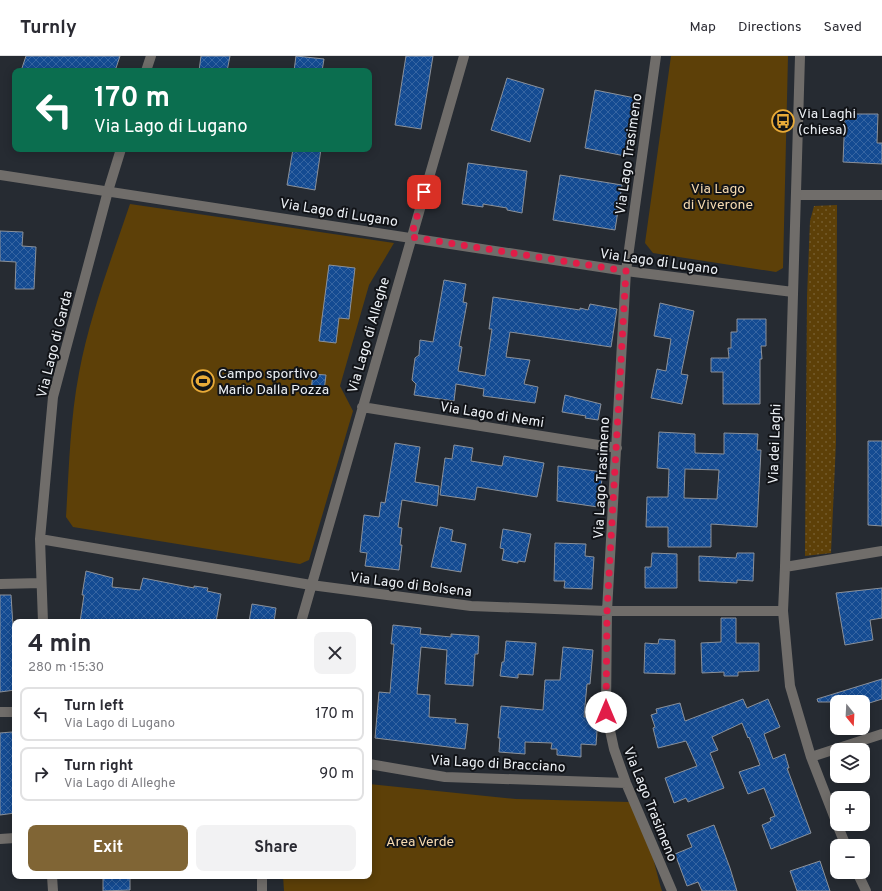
<!DOCTYPE html>
<meta charset="utf-8">
<style>
body{margin:0;font-family:Overpass,sans-serif;background:#f2f2f3;color:#2b2b33;height:100vh;display:flex;flex-direction:column;font-size:15px;white-space:nowrap}
*{box-sizing:border-box;margin:0}
p{font-size:13px;color:#7c7c81}
.icon{flex:none;width:22px;height:22px;fill:none;stroke:currentColor;stroke-width:2;stroke-linecap:round;stroke-linejoin:round}
.map{position:relative;flex:1;overflow:hidden}
.sheet{position:absolute;left:12px;top:563px;width:360px;height:260px;display:flex;flex-direction:column;background:#fff;border-radius:8px;box-shadow:0 2px 10px #0003}
.sheet>*{flex:none}
.top-card{position:absolute;left:12px;top:12px;width:360px;height:84px;border-radius:8px;box-shadow:0 2px 10px #0003;background:#0b6e4f;color:#fff;overflow:hidden}
.needle{width:26px;rotate:162deg}
.buttons{position:absolute;left:830px;top:639px;display:grid;gap:8px}
.buttons a{display:grid;place-items:center;width:40px;height:40px;border-radius:8px;background:#fff;box-shadow:0 2px 10px #0003;font-size:20px}
.pin{position:absolute;display:grid;place-items:center;width:34px;height:34px;color:#fff;margin:-17px;border-radius:8px;box-shadow:0 2px 6px #0006}
.me{position:absolute;width:44px;margin:-22px;rotate:0deg;stroke-linejoin:round;filter:drop-shadow(0 0 3px #0008)}
.turn{display:flex;align-items:center;gap:14px;height:84px;padding:0 16px;font-size:18px}
.turn .icon{width:52px;height:52px;stroke-width:2.5}
.turn b{display:block;font-size:28px;line-height:34px}
.round{display:grid;place-items:center;flex:none;width:42px;height:42px;border-radius:8px;background:#f2f2f3}
.headline{display:flex;align-items:center;justify-content:space-between;height:68px;padding:0 16px}
h1{font-size:24px;font-weight:700;line-height:30px}
.primary-button{display:flex;gap:8px;margin-top:auto;padding:8px 16px}
.primary-button a{flex:1;height:46px;border-radius:8px;background:#806535;color:#fff;font-size:16px;font-weight:700;line-height:46px;text-align:center}
.primary-button a+a{background:#f2f2f3;color:#2b2b33}
ul{padding:0;list-style:none}
li{display:flex;align-items:center;gap:12px;height:54px;margin:0 8px 6px;padding:0 8px;border:2px solid #e1e1e2;border-radius:8px}
li div{flex:1}
li b{display:block;font-size:15px}
li em{font-style:normal}
header{display:flex;align-items:center;gap:24px;box-sizing:border-box;height:56px;padding:0 20px;background:#fff;border-bottom:1px solid #e1e1e2}
header strong{font-size:19px}
nav{display:flex;gap:22px;margin-inline-start:auto;font-size:14px}
.map>svg:first-child{display:block}
.grass{fill:url(#grass-dots)}
.green{fill:#5d4008}
.building{fill:url(#building-cross-hatch);stroke:#8b919a;fill-rule:evenodd}
.lines{fill:none;stroke-linecap:round;stroke-linejoin:round}
.minor{stroke:#706d6a;stroke-width:10}
.tertiary{stroke:#706d6a;stroke-width:10}
.route{stroke:#e11d48;stroke-width:7;stroke-dasharray:0 12.6}
.labels{text-anchor:middle;stroke-width:4;stroke-linejoin:round;paint-order:stroke}
.poi-label{font-size:14px;fill:#ecf0f5;stroke:#111317;text-anchor:start}
.street-label{font-size:14px;fill:#ecf0f5;stroke:#111317}
.park-label{font-size:14px;fill:#f6dab0;stroke:#111317}
</style>
<header>
<strong>Turnly</strong>
<nav><a>Map</a><a>Directions</a><a>Saved</a></nav>
</header>
<div class="map">
<svg width="882" height="835" viewBox="0 0 882 835">
<defs>
<pattern id="grass-dots" width="8" height="8" patternUnits="userSpaceOnUse"><rect width="8" height="8" fill="#5d4008"/><path d="M2 2h.1M6 6h.1" fill="none" stroke="#745c2d" stroke-width="1.8" stroke-linecap="round"/></pattern>
<pattern id="building-cross-hatch" width="8" height="8" patternUnits="userSpaceOnUse"><rect width="8" height="8" fill="#144b92"/><path d="M0 0l8 8M0 8l8-8" fill="none" stroke="#3665a2"/></pattern>
</defs>
<rect width="100%" height="100%" fill="#262b32"/>
<path class="grass" d="M837 149 836 386 831 497 805 500 807 241 810 165 814 150Z"/>
<path class="green" d="M671 0H788L783 212 776 216 653 197 645 187Z
M130 148 394 187 369 229 340 330 353 355 309 504 300 508 73 471 66 461C69 413 70 364 79 317 90 259 111 204 130 148Z
M369 728 516 743 629 746C647 766 654 809 662 835H284L283 820H369Z"/>
<path class="building" d="M26 0H120L115 15H21Z
M201 0H230L227 15H199Z
M296 0 324 3 322 15H294Z
M406 0H433L421 73 395 69Z
M507 22 544 33 530 86 491 74Z
M595 34 635 42 625 100 585 92Z
M845 58H878L877 87H882V108L843 106Z
M293 93H321L315 134 287 129Z
M468 107 527 115 522 157 507 154V152L483 148V151L462 148Z
M560 119 622 129 615 174 553 164Z
M0 175 23 176 22 190 36 191 34 233H15L16 206 0 205Z
M329 209 355 212 349 263 339 262 336 287 319 285Z
M444 224 466 228 463 246 467 247 459 290 462 291 458 315 485 320 492 273H489L493 241 580 254V252L588 254 590 248 617 253 611 291 510 276 506 301 530 304 524 328 538 331 535 347 483 340 484 333 456 328 454 345 414 339 416 328 412 324 415 302 419 299 420 284 433 286Z
M660 247 694 255 681 318 688 319 682 348 651 342 657 313 666 315 671 283 654 280Z
M737 263H766V290H761L762 303H760V348H723V316H711V302H729L728 292H731V276H737Z
M313 318 326 319 324 335 311 334Z
M565 339 601 348 598 364 585 362 586 360 562 356Z
M659 376 695 378V397L724 398V377L758 378 757 394H761L757 471 711 468V491H668V471H646L647 441H668L669 413 657 412ZM685 413 719 414 717 443 684 442Z
M868 385H882V470L868 469Z
M395 387 420 391 415 426 439 430 437 450 402 444 398 471 402 472 400 489H402L399 514 365 510 367 497 360 496 364 459 379 461 381 446 385 447Z
M454 389 473 392 471 405 502 410 504 400 544 407 537 441 477 431 475 444 440 439 445 402 452 403Z
M558 410 603 416 598 451 557 445Z
M440 471 453 474 451 485 466 488 461 516 431 511Z
M503 473 531 478 525 506 518 505V507L502 504 504 493 500 492Z
M555 487 586 488 585 500 594 501 592 533 564 532 565 525H554Z
M652 497 677 498V532H645V511H651Z
M737 497H754L753 525 737 524V527L699 525V500L736 502Z
M86 515 113 522 112 531 140 534 143 522 194 532V530L208 532 207 535 221 538 216 566H80L84 539H82Z
M882 532V562L870 564 873 584 845 589 836 537Z
M0 539H11L15 602V634L0 636Z
M252 548 276 552 274 566H249Z
M721 562H736V587H759V615L738 616V620H724V616L702 617 701 587 721 586Z
M393 569 421 572 420 578 451 581V578L479 580 478 598H475L473 630 445 628 447 594 421 591 417 638 430 639 429 661 456 663 455 667 468 668 465 693 375 682 379 636 390 637 394 588H391Z
M659 583 675 584V618L644 617 645 587 658 588Z
M506 585 536 587 533 619 518 618V622L500 620 502 606H504Z
M563 591 593 594 590 628H587L584 661 598 662 596 689 581 688V701L557 699V693H551L552 687 525 686V698L499 696 500 682H498L501 650 543 654 545 624H560Z
M882 623V643L863 649V646H818L817 643Z
M743 643 747 652 768 643 780 671 764 678 773 703 785 698 789 712H787L811 777 771 793 762 769 771 765 770 762 775 760 764 732 748 738 739 716 760 709 749 681 748 682 742 667 712 681 718 694 710 697 724 732 688 746 686 742 674 747 665 722 697 710 686 685 658 692 653 672 655 671 651 659 657 657 656 653 680 647 685 665Z
M12 676 15 699V757L0 759V677Z
M714 769 730 812 737 835H702L698 826 687 830 675 798 692 791 687 779Z
M820 805 830 835H797L790 815Z
M103 820H130V834L103 835Z"/>
<g class="lines">
<path class="minor" d="M656 0 626 215 607 555 606 656 614 693 626 727 672 835
M146 15 151 0
M796 139H882
M362 351 617 392
M40 483 311 529 471 550 607 555H783
M0 528 41 527
M43 566 40 483 53 341 108 135 121 93
M301 566 464 0
M0 656H15
M811 701 882 678
M369 708 445 721 626 727
M837 768 811 701 790 630 783 555 785 511 882 495
M837 768 846 790
M0 783 15 782
M857 816 866 835
M52 820 53 835
M262 835V820"/>
<path class="tertiary" d="M0 119 626 215 793 236
M785 511 800 0"/>
</g>
<g class="lines">
<path class="route" d="M424 136 411 181 626 215 607 555 606 656"/>
</g>
<defs>
<g id="bus-ring" transform="scale(1.15)"><circle r="9.5" fill="#111317" stroke="#e9ab38" stroke-width="1.5"/><path d="M-5-6H5V4H4V6H2V4H-2V6H-4V4H-5ZM-3.5-4V0h7V-4ZM-3.5 1.2v1.5H-2V1.2ZM2 1.2v1.5H3.5V1.2Z" fill="#e9ab38"/></g>
<g id="stadium-ring" transform="scale(1.15)"><circle r="9.5" fill="#111317" stroke="#e9ab38" stroke-width="1.5"/><path d="M0-5a6.5 5 0 1 0 0 10a6.5 5 0 1 0 0-10ZM-3.5-1.8h7v3.6h-7Z" fill="#e9ab38"/></g>
</defs>
<g fill-rule="evenodd">
<use href="#bus-ring" x="783" y="65"/>
<use href="#stadium-ring" x="203" y="325"/>
</g>
<g class="labels">
<g class="poi-label">
<text x="798" y="62">Via Laghi<tspan x="798" dy="16">(chiesa)</tspan></text>
<text x="218" y="322">Campo sportivo<tspan x="218" dy="16">Mario Dalla Pozza</tspan></text>
</g>
<g class="street-label">
<text transform="translate(628 98) rotate(-82)" y="5">Via Lago Trasimeno</text>
<text transform="translate(339 156) rotate(9)" y="5">Via Lago di Lugano</text>
<text transform="translate(659 205) rotate(8)" y="5">Via Lago di Lugano</text>
<text transform="translate(368 279) rotate(-74)" y="5">Via Lago di Alleghe</text>
<text transform="translate(54 288) rotate(-76)" y="5">Via Lago di Garda</text>
<text transform="translate(492 358) rotate(9)" y="5">Via Lago di Nemi</text>
<text transform="translate(774 388) rotate(-88)" y="5">Via dei Laghi</text>
<text transform="translate(601 422) rotate(-87)" y="5">Via Lago Trasimeno</text>
<text transform="translate(411 528) rotate(7)" y="5">Via Lago di Bolsena</text>
<text transform="translate(498 707) rotate(3)" y="5">Via Lago di Bracciano</text>
<text transform="translate(651 748) rotate(68)" y="5">Via Lago Trasimeno</text>
</g>
<g class="park-label">
<text x="718" y="137">Via Lago<tspan x="718" dy="16">di Viverone</tspan></text>
<text x="420" y="790">Area Verde</text>
</g>
</g>
</svg>
<div class="buttons">
<a><svg class="needle" viewBox="-14 -14 28 28"><path d="M0-13l5 13h-10z" fill="#e53935"/><path d="M0 13l5-13h-10z" fill="#7c7c81"/></svg></a>
<a><svg class="icon" aria-label="layers" viewBox="0 0 24 24"><path d="M12 4l9 5-9 5-9-5zM3 14l9 5 9-5"/></svg></a>
<a>+</a>
<a>−</a>
</div>
<div class="pin" style="left:424px;top:136px;background:#d93025"><svg class="icon" aria-label="arrive" viewBox="0 0 24 24"><path d="M6 21V4h12l-3 4 3 4H6"/></svg></div>
<svg class="me" style="left:606px;top:656px" viewBox="-20 -20 40 40"><circle r="19" fill="#fff"/><path d="M0-13L10 11 0 6-10 11z" fill="#e11d48"/></svg>
<div class="top-card">
<div class="turn"><svg class="icon" aria-label="left" viewBox="0 0 24 24"><path d="M17 20v-9H6M10 6l-5 5 5 5"/></svg><div><b>170 m</b>Via Lago di Lugano</div></div>
</div>
<section class="sheet">
<div class="headline"><div><h1>4 min</h1><p>280 m · 15:30</p></div><a class="round"><svg class="icon" aria-label="close" viewBox="0 0 24 24"><path d="M6 6l12 12M18 6L6 18"/></svg></a></div>
<ul>
<li><svg class="icon" aria-label="left" viewBox="0 0 24 24"><path d="M17 20v-9H6M10 6l-5 5 5 5"/></svg><div><b>Turn left</b><p>Via Lago di Lugano</p></div><em>170 m</em></li>
<li><svg class="icon" aria-label="right" viewBox="0 0 24 24"><path d="M7 20v-9h11M14 6l5 5-5 5"/></svg><div><b>Turn right</b><p>Via Lago di Alleghe</p></div><em>90 m</em></li>
</ul>
<div class="primary-button"><a>Exit</a><a>Share</a></div>
</section>
</div>
